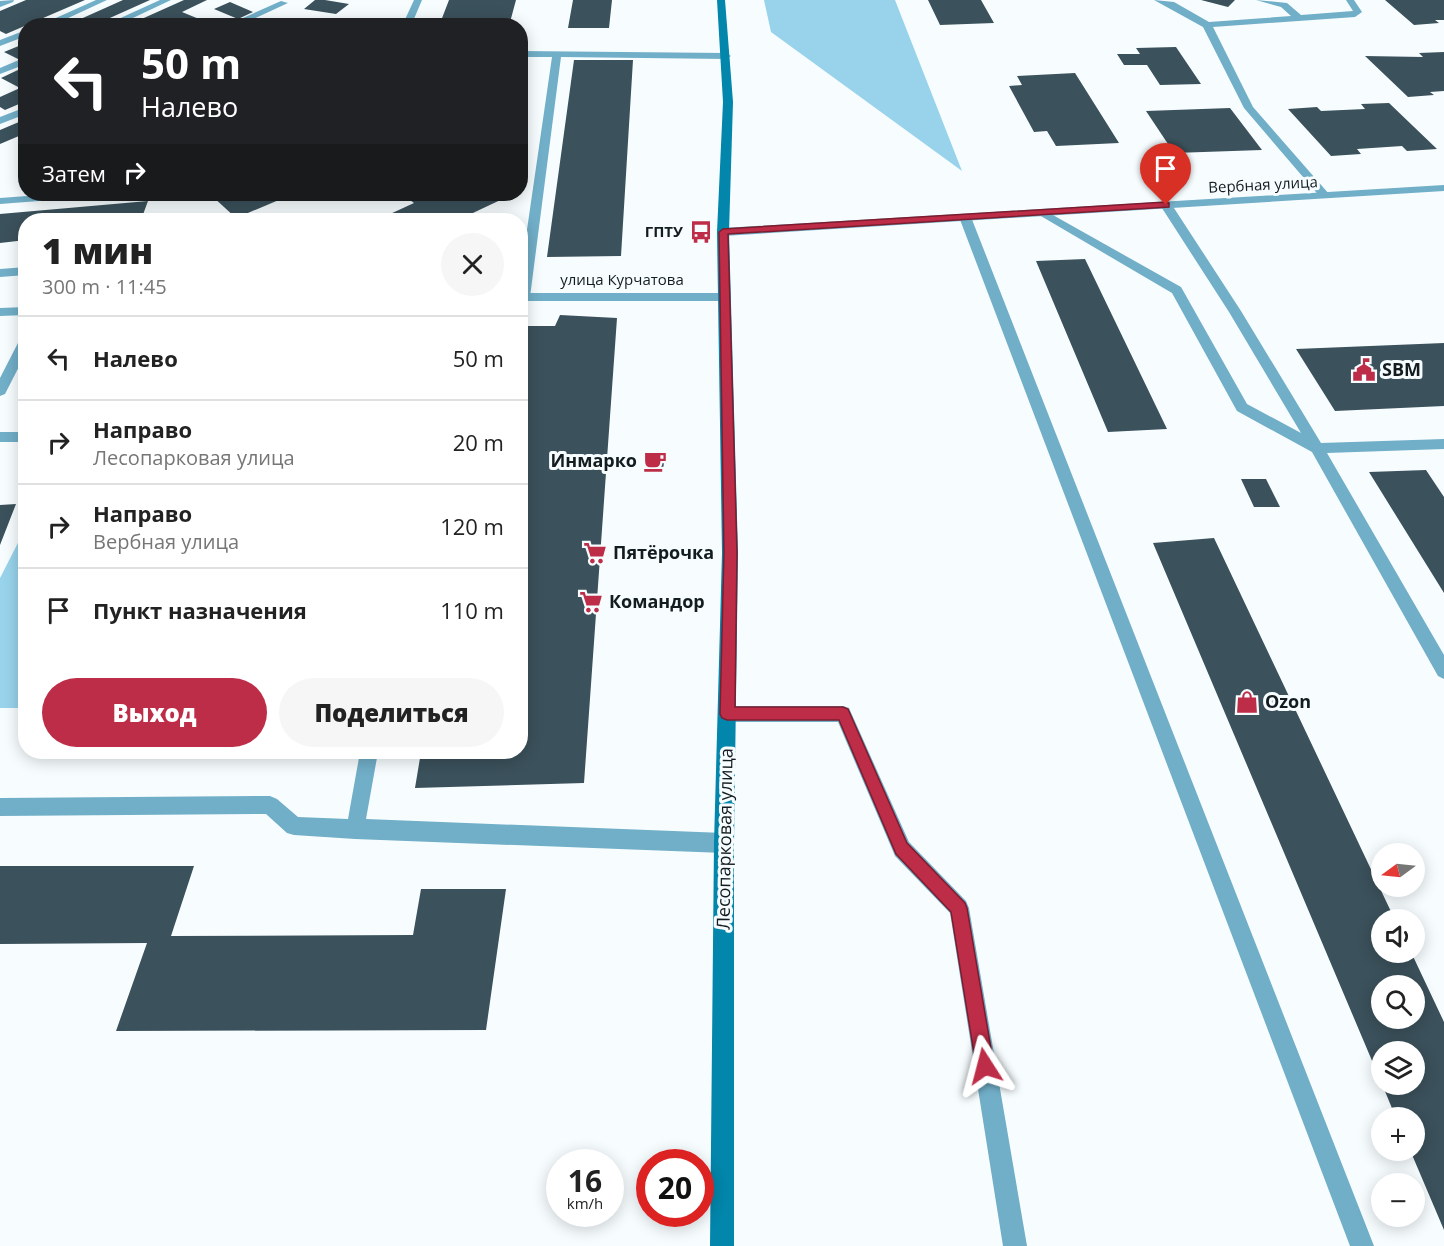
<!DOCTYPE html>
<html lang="ru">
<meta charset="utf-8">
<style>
body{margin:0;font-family:"Open Sans",sans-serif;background:#f6f6f6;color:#222;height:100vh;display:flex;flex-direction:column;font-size:22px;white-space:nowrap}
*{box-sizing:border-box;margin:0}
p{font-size:20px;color:#767676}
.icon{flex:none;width:33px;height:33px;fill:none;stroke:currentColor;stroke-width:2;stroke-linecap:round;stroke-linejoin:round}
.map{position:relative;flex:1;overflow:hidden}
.details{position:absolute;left:18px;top:213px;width:510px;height:546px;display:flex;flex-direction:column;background:#fff;border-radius:24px;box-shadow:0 3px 15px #0003}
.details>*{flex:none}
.banner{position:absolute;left:18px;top:18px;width:510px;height:183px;border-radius:24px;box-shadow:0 3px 15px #0003;background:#202124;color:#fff;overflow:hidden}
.needle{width:39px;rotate:255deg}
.tools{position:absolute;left:1371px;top:843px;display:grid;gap:12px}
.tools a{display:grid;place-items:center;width:54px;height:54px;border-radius:50%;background:#fff;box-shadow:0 3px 15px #0003;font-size:30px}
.speed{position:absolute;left:546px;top:1149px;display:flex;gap:12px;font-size:30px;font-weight:700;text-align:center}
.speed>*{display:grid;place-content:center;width:78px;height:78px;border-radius:50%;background:#fff;box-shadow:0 3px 15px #0003;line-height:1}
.speed small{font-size:15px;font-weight:400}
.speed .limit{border:9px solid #d22;background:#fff;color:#111}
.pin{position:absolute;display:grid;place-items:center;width:51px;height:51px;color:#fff;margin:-62px -26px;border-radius:50% 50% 50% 0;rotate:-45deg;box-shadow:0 0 6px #0007}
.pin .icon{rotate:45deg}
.me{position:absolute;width:66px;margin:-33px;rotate:351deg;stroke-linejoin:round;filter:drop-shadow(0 0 4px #0008)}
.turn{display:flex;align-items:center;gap:21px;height:126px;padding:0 24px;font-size:27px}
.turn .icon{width:78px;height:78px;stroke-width:2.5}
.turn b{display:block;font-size:42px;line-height:51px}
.then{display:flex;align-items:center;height:57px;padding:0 24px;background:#0003;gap:12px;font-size:22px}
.round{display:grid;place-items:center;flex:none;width:63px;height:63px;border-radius:32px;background:#f6f6f6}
.head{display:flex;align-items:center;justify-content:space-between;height:102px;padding:0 24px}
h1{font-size:36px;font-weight:800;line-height:45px}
.primary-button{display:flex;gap:12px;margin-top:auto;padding:12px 24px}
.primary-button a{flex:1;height:69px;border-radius:36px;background:#be2d48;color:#fff;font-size:24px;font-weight:800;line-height:69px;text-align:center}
.primary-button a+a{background:#f6f6f6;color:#222}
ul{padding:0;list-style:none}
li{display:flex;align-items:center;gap:18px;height:84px;padding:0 24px;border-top:2px solid #e0e0e0}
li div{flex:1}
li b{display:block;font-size:22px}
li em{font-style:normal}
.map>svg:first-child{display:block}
.green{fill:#98d3eb}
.building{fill:#3b515b;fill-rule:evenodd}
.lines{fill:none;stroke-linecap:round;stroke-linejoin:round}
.service{fill:#71aec7;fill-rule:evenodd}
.minor{fill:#71aec7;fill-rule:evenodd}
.secondary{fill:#0286ab;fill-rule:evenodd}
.route{fill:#be2d48;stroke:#7c1d2f;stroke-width:1.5}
.labels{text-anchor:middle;stroke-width:6;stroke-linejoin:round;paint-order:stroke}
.far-street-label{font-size:15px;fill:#131c20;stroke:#f7fdff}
.far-poi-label{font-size:15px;font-weight:bold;fill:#131c20;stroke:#f7fdff;text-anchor:end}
.poi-label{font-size:18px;font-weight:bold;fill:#131c20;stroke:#f7fdff;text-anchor:start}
.street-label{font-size:18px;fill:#131c20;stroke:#f7fdff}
</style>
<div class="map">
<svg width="1444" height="1246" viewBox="0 0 1444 1246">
<rect width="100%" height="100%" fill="#f7fdff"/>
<path class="green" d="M764 0H895L962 171 771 32Z
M25 529V708H0V578Z"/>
<path class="building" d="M26 0H85L6 34 0 31V11Z
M123 0H150L92 26H65Z
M184 0H207L182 12 216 26H126Z
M315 0H325L349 4 336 14 304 9Z
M449 0H516L509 26H439Z
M573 0H612L609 28H568Z
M928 0H981L994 23 940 25Z
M1201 0H1235L1228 7Z
M1385 0H1444V20H1435L1439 23 1414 25Z
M230 2 253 12 238 19 214 9Z
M264 18 281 26H247Z
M26 43V55L18 59 4 52Z
M1176 47 1201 84 1160 85 1147 65H1124L1117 54H1140L1136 48Z
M1444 52V91L1430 92 1434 95 1408 97 1365 56 1423 57 1419 53Z
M574 60H633L621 256 547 257Z
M20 69 26 70V101L5 110 0 107V97L20 88 1 78Z
M1075 73 1119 143 1056 146 1047 131 1034 132 1009 86 1022 85 1017 76Z
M1389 103 1437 149 1407 151 1402 146 1357 149 1361 154 1331 156 1288 109 1317 107 1321 111 1365 109 1361 104Z
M1230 108 1262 150 1174 153 1146 111Z
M26 119V133L0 144V130Z
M218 194H293L236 218 212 196Z
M402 194H513L458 220H377L414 203Z
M148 201 141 220H26V240L0 243V214Z
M1085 259 1167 429 1108 432 1036 261Z
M560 315 617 318 584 783 415 788 421 752H520V326H555Z
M1444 343V406L1335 411 1296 349Z
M647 451H665L663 472 645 471Z
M1426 470 1444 497V593L1369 472Z
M1241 479H1266L1280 507H1254Z
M16 504 0 545V505Z
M1214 538 1395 920H1382V952H1411L1444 1022V1230L1410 1150H1414V1118H1396L1382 1084H1414V1052H1382L1381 1082 1153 543ZM1382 986H1414V1018H1382Z
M0 866H194L171 936 413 935 421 889H506L486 1030 116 1031 147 943 0 944Z"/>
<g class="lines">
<path class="service" d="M14 0 13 2 0 7V1Z
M96 0H107L51 26H38Z
M160 0H171L116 26H103Z
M414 0H422L411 26H402Z
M1154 0 1174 2 1209 22 1291 16 1281 7 1256 0 1287 3 1301 15 1353 11 1346 0H1354L1362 12 1355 17 1213 27 1253 107 1329 194V198H1321L1244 108 1203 27Z
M281 1 288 3 238 26H225Z
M26 30V36L0 46V40Z
M520 51 726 53 731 56 726 59 561 57 530 297 524 301 520 300V278L552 57H520Z
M26 57V64L0 74V68Z
M26 107V114L0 124V117Z
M54 194H97L91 197 0 204V198Z
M1166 202 1172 205 1241 311 1321 443 1444 439V449L1327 453 1444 655V679L1438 676 1312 452 1237 411 1172 293 1034 212 1040 209 1044 210 1181 287 1247 404 1301 433 1229 312 1160 205Z
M965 214 971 217 1374 1246H1350L959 217Z
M26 267V275L0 277V269Z
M26 335V353L5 394 0 396V378L20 339Z
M0 432H26V442H0Z
M727 706H843L849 708 909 842 966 901 969 908 1027 1246H1003L950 913 895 856 838 722H727L721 720 718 714 721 708Z
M360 752H378L366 819 724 833 731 836 734 843 731 850 724 853 355 839 294 835 287 833 266 814 0 816V798L270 796 277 799 298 817 348 819Z"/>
<path class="minor" d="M1444 185V191L723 236 717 232 723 228Z
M520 293H724L730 297 724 301H520Z
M26 307V315L0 316V308Z"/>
<path class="secondary" d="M717 0H725L733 102 729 232 738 553 734 843V1246H710L714 843 722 553 717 232 723 102Z"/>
</g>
<path class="route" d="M1166 202 1169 203V207L728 234 737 553 735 707H843L848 709 907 843 965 903 967 908 994 1066 991 1072 985 1075 979 1072 976 1066 951 912 896 854 839 720H727L722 718 720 714 724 553 719 232 723 229Z"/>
<defs>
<g id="bus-bare" transform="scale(1.8)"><path d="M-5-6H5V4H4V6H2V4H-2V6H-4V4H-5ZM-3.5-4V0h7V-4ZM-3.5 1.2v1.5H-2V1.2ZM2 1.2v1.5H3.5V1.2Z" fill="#be2d48" stroke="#f7fdff" stroke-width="2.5" paint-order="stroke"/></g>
<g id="civic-bare" transform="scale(1.8)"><path d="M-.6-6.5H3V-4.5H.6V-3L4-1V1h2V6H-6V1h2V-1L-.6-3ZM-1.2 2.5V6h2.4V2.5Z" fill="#be2d48" stroke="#f7fdff" stroke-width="2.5" paint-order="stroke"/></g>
<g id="cafe-bare" transform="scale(1.8)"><path d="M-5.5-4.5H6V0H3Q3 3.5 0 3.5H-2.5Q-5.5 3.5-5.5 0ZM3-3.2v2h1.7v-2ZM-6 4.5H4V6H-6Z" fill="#be2d48" stroke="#f7fdff" stroke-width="2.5" paint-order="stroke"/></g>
<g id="supermarket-bare" transform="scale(1.8)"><path d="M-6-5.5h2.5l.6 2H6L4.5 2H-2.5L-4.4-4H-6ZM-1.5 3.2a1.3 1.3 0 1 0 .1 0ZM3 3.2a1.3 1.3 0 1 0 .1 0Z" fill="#be2d48" stroke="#f7fdff" stroke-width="2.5" paint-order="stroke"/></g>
<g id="shop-bare" transform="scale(1.8)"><path d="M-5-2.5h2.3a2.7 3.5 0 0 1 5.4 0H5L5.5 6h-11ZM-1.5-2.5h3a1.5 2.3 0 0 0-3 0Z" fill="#be2d48" stroke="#f7fdff" stroke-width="2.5" paint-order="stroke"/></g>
</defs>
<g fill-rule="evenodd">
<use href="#bus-bare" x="701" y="232"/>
<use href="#civic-bare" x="1364" y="370"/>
<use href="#cafe-bare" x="655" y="461"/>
<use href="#supermarket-bare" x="595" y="553"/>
<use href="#supermarket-bare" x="591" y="602"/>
<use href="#shop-bare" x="1247" y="702"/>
</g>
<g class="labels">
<g class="far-street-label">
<text transform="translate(1263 185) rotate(-3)" y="5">Вербная улица</text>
<text x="622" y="285">улица Курчатова</text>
</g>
<g class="far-poi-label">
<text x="683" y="237">ГПТУ</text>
</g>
<g class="poi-label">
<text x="1382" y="376">SBM</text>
<text x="637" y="467" text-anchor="end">Инмарко</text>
<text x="613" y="559">Пятёрочка</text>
<text x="609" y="608">Командор</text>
<text x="1265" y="708">Ozon</text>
</g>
<g class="street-label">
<text transform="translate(725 839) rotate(-89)" y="6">Лесопарковая улица</text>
</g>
</g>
</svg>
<div class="tools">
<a><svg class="needle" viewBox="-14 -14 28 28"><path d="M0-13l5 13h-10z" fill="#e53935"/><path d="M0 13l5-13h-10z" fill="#767676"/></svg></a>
<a><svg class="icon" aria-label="sound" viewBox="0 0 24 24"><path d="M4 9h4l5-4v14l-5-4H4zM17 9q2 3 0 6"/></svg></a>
<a><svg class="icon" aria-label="search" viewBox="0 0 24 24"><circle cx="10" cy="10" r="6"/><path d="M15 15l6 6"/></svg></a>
<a><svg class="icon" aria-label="layers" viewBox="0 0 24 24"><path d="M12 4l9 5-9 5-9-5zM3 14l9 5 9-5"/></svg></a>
<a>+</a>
<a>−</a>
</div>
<div class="speed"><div>16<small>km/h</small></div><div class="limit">20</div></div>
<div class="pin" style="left:1166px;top:205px;background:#d93025"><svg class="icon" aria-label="arrive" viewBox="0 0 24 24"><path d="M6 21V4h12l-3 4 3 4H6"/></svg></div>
<svg class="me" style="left:985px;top:1066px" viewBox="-20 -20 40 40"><path d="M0-17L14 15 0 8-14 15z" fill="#be2d48" stroke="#fff" stroke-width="4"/></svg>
<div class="banner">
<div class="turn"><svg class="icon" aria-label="left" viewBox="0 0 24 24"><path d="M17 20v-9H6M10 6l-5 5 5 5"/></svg><div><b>50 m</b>Налево</div></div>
<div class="then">Затем<svg class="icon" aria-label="right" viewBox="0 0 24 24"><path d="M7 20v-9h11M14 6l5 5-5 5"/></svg></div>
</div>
<section class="details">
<div class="head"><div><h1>1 мин</h1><p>300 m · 11:45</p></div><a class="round"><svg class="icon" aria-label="close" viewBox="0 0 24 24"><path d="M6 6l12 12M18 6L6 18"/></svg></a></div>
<ul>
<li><svg class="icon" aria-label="left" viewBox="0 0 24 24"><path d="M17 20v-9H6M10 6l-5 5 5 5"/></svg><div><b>Налево</b></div><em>50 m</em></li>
<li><svg class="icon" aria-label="right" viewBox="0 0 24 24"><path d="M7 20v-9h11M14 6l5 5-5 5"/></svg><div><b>Направо</b><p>Лесопарковая улица</p></div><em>20 m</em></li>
<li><svg class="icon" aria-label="right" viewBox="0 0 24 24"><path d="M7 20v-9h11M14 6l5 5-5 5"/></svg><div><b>Направо</b><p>Вербная улица</p></div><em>120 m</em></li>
<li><svg class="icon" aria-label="arrive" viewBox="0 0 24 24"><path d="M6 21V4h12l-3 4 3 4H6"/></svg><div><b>Пункт назначения</b></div><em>110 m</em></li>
</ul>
<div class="primary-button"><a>Выход</a><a>Поделиться</a></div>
</section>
</div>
